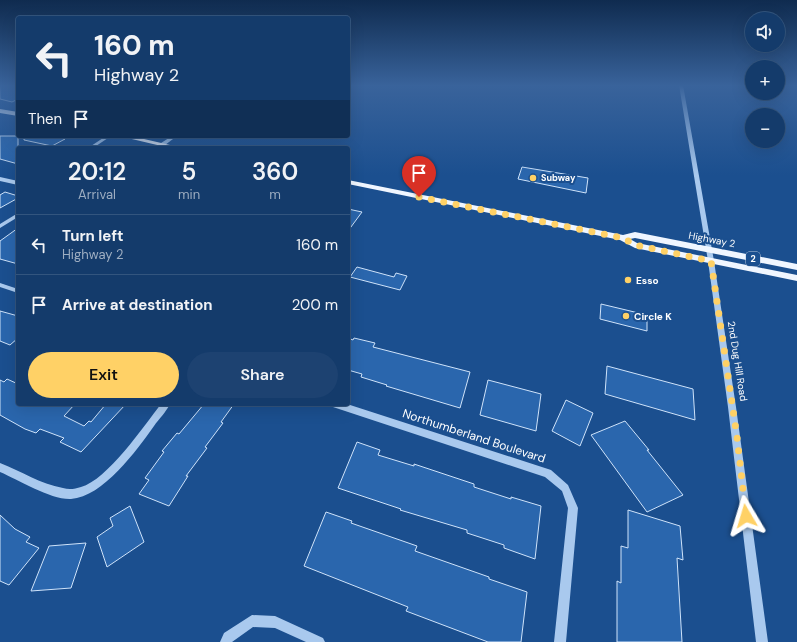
<!DOCTYPE html>
<meta charset="utf-8">
<style>
body{margin:0;font-family:"DM Sans",sans-serif;background:#1d4271;color:#f1f3f6;height:100vh;display:flex;flex-direction:column;font-size:15px;white-space:nowrap}
*{box-sizing:border-box;margin:0}
p{font-size:13px;color:#9dadc1}
.icon{flex:none;width:22px;height:22px;fill:none;stroke:currentColor;stroke-width:2;stroke-linecap:round;stroke-linejoin:round}
.map{position:relative;flex:1;overflow:hidden}
.drawer{position:absolute;left:16px;top:146px;width:334px;height:260px;display:flex;flex-direction:column;background:#143b6b;border-radius:4px;box-shadow:0 4px 16px #0002,0 0 0 1px #33557e}
.drawer>*{flex:none}
.banner{position:absolute;left:16px;top:16px;width:334px;height:122px;border-radius:4px;box-shadow:0 4px 16px #0002,0 0 0 1px #33557e;background:#143b6b;color:#f1f3f6;overflow:hidden}
.tools{position:absolute;left:745px;top:12px;display:grid;gap:8px}
.tools a{display:grid;place-items:center;width:40px;height:40px;border-radius:50%;background:#143b6b;box-shadow:0 4px 16px #0002,0 0 0 1px #33557e;font-size:20px}
.pin{position:absolute;display:grid;place-items:center;width:34px;height:34px;color:#fff;margin:-41px -17px;border-radius:50% 50% 50% 0;rotate:-45deg;box-shadow:0 0 4px #0007}
.pin .icon{rotate:45deg}
.me{position:absolute;width:44px;margin:-22px;rotate:353deg;stroke-linejoin:round;filter:drop-shadow(0 0 3px #0008)}
.turn{display:flex;align-items:center;gap:14px;height:84px;padding:0 12px;font-size:18px}
.turn .icon{width:52px;height:52px;stroke-width:2.5}
.turn b{display:block;font-size:28px;line-height:34px}
.then{display:flex;align-items:center;height:38px;padding:0 12px;background:#0003;gap:8px;font-size:15px}
.eta{display:flex;justify-content:space-evenly;align-items:center;height:68px;text-align:center}
.eta b{font-size:24px;font-weight:600;line-height:28px}
.action{display:flex;gap:8px;margin-top:auto;padding:8px 12px}
.action a{flex:1;height:46px;border-radius:24px;background:#ffd166;color:#111;font-size:16px;font-weight:600;line-height:46px;text-align:center}
.action a+a{background:#1d4271;color:#f1f3f6}
ul{padding:0;list-style:none}
li{display:flex;align-items:center;gap:12px;height:60px;padding:0 12px;border-top:1px solid #33557e}
li div{flex:1}
li b{display:block;font-size:15px}
li em{font-style:normal}
.map>svg:first-child{display:block}
.building{fill:#2a66ad;stroke:#cfe3fa}
.lines{fill:none;stroke-linecap:round;stroke-linejoin:round}
.minor{fill:#a9c9ee;fill-rule:evenodd}
.major{fill:#f0f6ff;fill-rule:evenodd}
.route{stroke:#ffd166;stroke-width:7;stroke-dasharray:0 12.6}
.poi-dot{fill:#ffd166;stroke:#1b4f8f;stroke-width:1.5}
.labels{text-anchor:middle;stroke-width:4;stroke-linejoin:round;paint-order:stroke}
.far-poi-label{font-size:9px;font-weight:bold;fill:#fff;stroke:#1b4f8f;text-anchor:start}
.shield{fill:#1b4f8f;stroke:#bbcadd;stroke-width:1}
.shield-label{font-size:9px;font-weight:bold;fill:#fff}
.street-label{font-size:10px;fill:#fff;stroke:#1b4f8f}
.poi-label{font-size:10px;font-weight:bold;fill:#fff;stroke:#1b4f8f;text-anchor:start}
.near-street-label{font-size:12px;fill:#fff;stroke:#1b4f8f}
</style>
<div class="map">
<svg width="797" height="642" viewBox="0 0 797 642">
<rect width="100%" height="100%" fill="#1b4f8f"/>
<path class="building" d="M0 85H18V99L12 102 0 99Z
M0 136H18V164L0 159Z
M24 136H50L65 139 52 146 24 140Z
M522 167 588 178 586 193 518 179Z
M5 192 18 196V198L0 208V195Z
M348 209 362 212 348 231Z
M18 228V264L0 259V241Z
M357 267 394 277 396 273 407 276 400 290 350 277Z
M601 304 647 315V331L600 319Z
M0 311 18 316V338L10 345 0 341Z
M348 338 353 340 354 338 375 343 373 347 470 372 460 408 386 386 387 385 361 377 362 374 348 370Z
M607 366 693 389 695 420 605 394Z
M7 379 18 384V404H75L64 416 84 426 89 421 91 422 106 404H126L81 452 60 442 64 438 40 429 36 433 25 429 0 415V380L4 382Z
M488 380 541 394 536 431 480 415Z
M566 400 593 413 580 446 552 431Z
M204 404H234L221 422 223 423 205 447 207 448 186 476H188L169 506 139 494 149 480 145 478 164 452 162 451 177 433 179 434Z
M625 421 649 450H647L683 495 647 512 591 435Z
M357 442 380 450 378 455 414 466V464L474 484V487L511 499V497L541 506 535 559 504 548V545L467 533V530L400 510 401 509 338 488Z
M130 506 144 542 107 567 97 537 113 526 110 518Z
M628 510 680 526 683 560 677 558 682 642H617V581L621 583V546L628 548Z
M326 512 352 521 351 523 417 546 415 551 489 577V579L527 592 521 642H488L406 611 408 607 304 566Z
M0 515 15 529 30 537 26 542 39 548 9 585 0 581Z
M86 543 71 588 31 591 49 546Z"/>
<g class="lines">
<path class="minor" d="M679 85H683L714 261 736 407 768 642H756L728 407 708 261Z
M106 136H111L93 148H88Z
M172 136H177L165 145H161V143Z
M0 177 18 181V185L0 181Z
M18 213V217L0 228V224Z
M0 283 18 289V293L0 287Z
M161 404H170C166 412 159 419 154 426 137 450 103 497 71 499 51 500 19 480 0 472V463C21 471 40 484 63 488 69 490 75 489 81 487 107 480 144 426 161 404Z
M332 404H347L548 469 551 470 568 485 578 508 566 642H554L568 508 562 491 545 477 336 408 333 407Z
M252 615 275 616 323 638 325 642H306L275 628 253 627 232 642H220L224 633Z"/>
<path class="major" d="M0 109 18 112V116L0 113Z
M119 136H131L183 148H170Z
M348 180 623 235 635 232 797 264V270L635 238 630 239 637 243 797 275V281L635 248 620 240 348 184Z"/>
</g>
<linearGradient id="sky" x2="0" y2="1"><stop stop-color="#0f2b4f"/><stop offset="0.49" stop-color="#39639b"/><stop offset="1" stop-color="#39639b" stop-opacity="0"/></linearGradient>
<rect width="797" height="175" fill="url(#sky)"/>
<g class="lines">
<path class="route" d="M419 197 623 238 635 245 711 261 737 437 746 516"/>
</g>
<g class="poi-dot">
<circle cx="533" cy="178" r="4"/>
<circle cx="628" cy="280" r="4"/>
<circle cx="626" cy="316" r="4"/>
</g>
<g class="labels">
<g class="far-poi-label">
<text x="541" y="181">Subway</text>
</g>
<rect class="shield" x="746" y="252" width="14" height="14" rx="3"/>
<g class="shield-label">
<text x="753" y="262">2</text>
</g>
<g class="street-label">
<text transform="translate(712 239) rotate(11)" y="4">Highway 2</text>
<text transform="translate(738 361) rotate(81)" y="4">2nd Dug Hill Road</text>
</g>
<g class="poi-label">
<text x="636" y="284">Esso</text>
<text x="634" y="320">Circle K</text>
</g>
<g class="near-street-label">
<text transform="translate(474 436) rotate(18)" y="4">Northumberland Boulevard</text>
</g>
</g>
</svg>
<div class="tools">
<a><svg class="icon" aria-label="sound" viewBox="0 0 24 24"><path d="M4 9h4l5-4v14l-5-4H4zM17 9q2 3 0 6"/></svg></a>
<a>+</a>
<a>−</a>
</div>
<div class="pin" style="left:419px;top:197px;background:#d93025"><svg class="icon" aria-label="arrive" viewBox="0 0 24 24"><path d="M6 21V4h12l-3 4 3 4H6"/></svg></div>
<svg class="me" style="left:746px;top:516px" viewBox="-20 -20 40 40"><path d="M0-17L14 15 0 8-14 15z" fill="#ffd166" stroke="#fff" stroke-width="4"/></svg>
<div class="banner">
<div class="turn"><svg class="icon" aria-label="left" viewBox="0 0 24 24"><path d="M17 20v-9H6M10 6l-5 5 5 5"/></svg><div><b>160 m</b>Highway 2</div></div>
<div class="then">Then<svg class="icon" aria-label="arrive" viewBox="0 0 24 24"><path d="M6 21V4h12l-3 4 3 4H6"/></svg></div>
</div>
<section class="drawer">
<div class="eta">
<div><b>20:12</b><p>Arrival</p></div>
<div><b>5</b><p>min</p></div>
<div><b>360</b><p>m</p></div>
</div>
<ul>
<li><svg class="icon" aria-label="left" viewBox="0 0 24 24"><path d="M17 20v-9H6M10 6l-5 5 5 5"/></svg><div><b>Turn left</b><p>Highway 2</p></div><em>160 m</em></li>
<li><svg class="icon" aria-label="arrive" viewBox="0 0 24 24"><path d="M6 21V4h12l-3 4 3 4H6"/></svg><div><b>Arrive at destination</b></div><em>200 m</em></li>
</ul>
<div class="action"><a>Exit</a><a>Share</a></div>
</section>
</div>
